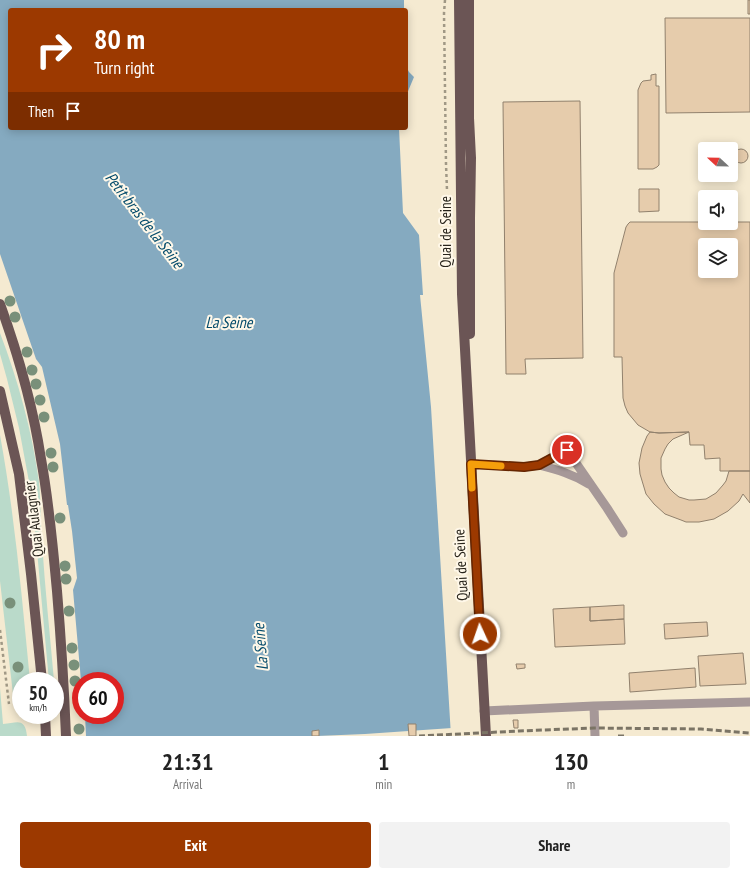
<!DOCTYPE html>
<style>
body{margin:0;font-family:"PT Sans Narrow",sans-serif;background:#f2f2f2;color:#222;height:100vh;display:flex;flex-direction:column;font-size:15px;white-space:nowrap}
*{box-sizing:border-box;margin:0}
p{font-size:13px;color:#767676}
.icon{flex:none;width:22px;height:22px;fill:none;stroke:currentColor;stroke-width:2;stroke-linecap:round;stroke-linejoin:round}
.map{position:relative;height:736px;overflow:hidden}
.drawer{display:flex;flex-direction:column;background:#fff;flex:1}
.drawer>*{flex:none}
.guide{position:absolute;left:8px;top:8px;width:400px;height:122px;border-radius:4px;box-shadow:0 2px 10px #0003;background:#9c3900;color:#fff;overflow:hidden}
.needle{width:26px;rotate:292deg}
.fabs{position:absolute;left:698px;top:142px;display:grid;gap:8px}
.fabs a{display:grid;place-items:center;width:40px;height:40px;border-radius:4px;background:#fff;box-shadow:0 2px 10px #0003;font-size:20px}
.speed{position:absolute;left:12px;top:672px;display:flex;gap:8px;font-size:20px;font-weight:700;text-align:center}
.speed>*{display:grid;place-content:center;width:52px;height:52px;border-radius:50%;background:#fff;box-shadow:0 2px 10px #0003;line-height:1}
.speed small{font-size:10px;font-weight:400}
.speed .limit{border:6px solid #d22;background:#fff;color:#111}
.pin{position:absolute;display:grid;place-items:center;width:34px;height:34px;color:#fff;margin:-17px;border:2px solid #fff;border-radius:50%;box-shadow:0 1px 4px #0007}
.me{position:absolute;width:44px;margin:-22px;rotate:357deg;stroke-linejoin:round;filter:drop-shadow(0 0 3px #0008)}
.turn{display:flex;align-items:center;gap:14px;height:84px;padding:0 20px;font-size:18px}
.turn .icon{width:52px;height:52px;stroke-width:2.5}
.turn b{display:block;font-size:28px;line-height:34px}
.then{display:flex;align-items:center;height:38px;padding:0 20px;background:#0003;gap:8px;font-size:15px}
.eta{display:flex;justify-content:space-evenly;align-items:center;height:68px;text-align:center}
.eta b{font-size:24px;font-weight:600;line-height:28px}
.button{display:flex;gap:8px;margin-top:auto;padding:8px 20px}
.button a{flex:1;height:46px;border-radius:4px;background:#9c3900;color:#fff;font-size:16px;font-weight:600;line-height:46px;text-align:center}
.button a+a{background:#f2f2f2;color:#222}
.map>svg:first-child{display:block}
.green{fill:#badaca}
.water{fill:#85aac0}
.pier{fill:#f5ead1}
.building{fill:#e6ccac;stroke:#91816d;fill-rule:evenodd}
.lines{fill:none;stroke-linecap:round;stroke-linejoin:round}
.path{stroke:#a09885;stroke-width:2.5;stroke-dasharray:3 3;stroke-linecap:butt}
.service{stroke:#a69898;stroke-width:9}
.primary{stroke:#6b5555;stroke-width:10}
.rail{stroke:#7b7465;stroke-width:3;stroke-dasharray:6 3;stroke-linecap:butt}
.tree{fill:#79907a}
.route-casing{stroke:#652500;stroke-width:10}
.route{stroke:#9c3900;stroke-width:7}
.slow{stroke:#f59e0b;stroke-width:7}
.labels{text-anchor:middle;stroke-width:4;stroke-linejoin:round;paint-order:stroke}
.street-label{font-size:15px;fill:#27231a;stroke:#fff8e9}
.water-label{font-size:16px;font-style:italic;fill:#044b6b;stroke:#fff8e9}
</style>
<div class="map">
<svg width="750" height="736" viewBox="0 0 750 736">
<rect width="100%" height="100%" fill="#f5ead1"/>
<path class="green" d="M0 333C18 380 32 431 39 482 41 502 40 522 42 542 45 589 50 635 54 681H49L34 518 30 487 19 428 7 379 0 354Z
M0 435C15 517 22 598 30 681H21V703H14L0 581Z
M0 688 3 724C17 723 25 717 27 736H0Z"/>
<path class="water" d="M0 0H404V10H10V128H399L403 213 419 235 423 295H420L431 407 451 736H86L85 715H115V681H81L73 590 77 578 72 531 68 505H67L60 444 42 367 36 359 0 254Z
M406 66 409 72 414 77 406 96Z"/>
<path class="pier" d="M452 728 453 736H317L365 734Z"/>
<path class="building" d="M748 0H750V14H748Z
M665 18H750V112L666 113Z
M656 74V86H659V165L657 167 653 169H638V90L641 83 643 81 651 80V75Z
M580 101 583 358 525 359 526 374H506L503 102Z
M734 156a7 7 0 1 1 14 0a7 7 0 1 1-14 0Z
M639 189H659V211L639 212Z
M630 222H750V471H720V458L705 459 704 445H690L689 432 659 433 650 432 638 425 628 413 625 406 623 398 622 357H614V273L626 227 628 224ZM705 245H731V271H705Z
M650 432 659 433 689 432 673 439 668 444 665 449 661 458V469L662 475 665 482 669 488 674 493 679 497 689 500H694L706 499 716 493 723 485 726 481 729 471H750V503L743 494 739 501 728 511 714 519 699 522H686L681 520 665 514 654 504 646 494 640 474 639 463 642 448 647 436Z
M624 605V619L590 621V607Z
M590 607V621L624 619 625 644 555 647 553 609Z
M707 622 708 636 665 639 664 624Z
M743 653 746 684 700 686 698 656Z
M516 664H525V668L517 669Z
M695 668 696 687 630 692 629 673Z
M513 720H518V728H514Z
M408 724H416V736H409Z
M319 730V736H312V731Z"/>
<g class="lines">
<path class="path" d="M445 0 444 13 446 164 447 190
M0 630 9 704"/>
<path class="service" d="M471 464 524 467 539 465 567 450 607 508 623 533
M539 465C558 470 572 474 589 484
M594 706 595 736
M484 711 594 706 750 702"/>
<path class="primary" d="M459 0 462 294 486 736
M469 0V118L471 158 470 218V334
M0 304C18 354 33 406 41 459 49 502 53 547 57 591 61 639 64 688 66 736
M0 391 19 474 31 574 42 681
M45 715 46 736"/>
<path class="rail" d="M419 736 519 731 594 728 701 729 750 733
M618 736H627"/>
</g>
<g class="tree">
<circle cx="10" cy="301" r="5.5"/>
<circle cx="15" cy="317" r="5.5"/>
<circle cx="27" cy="352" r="5.5"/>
<circle cx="32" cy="370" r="5.5"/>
<circle cx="36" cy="384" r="5.5"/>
<circle cx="40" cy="400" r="5.5"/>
<circle cx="44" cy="417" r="5.5"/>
<circle cx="51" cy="453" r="5.5"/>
<circle cx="53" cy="467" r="5.5"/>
<circle cx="60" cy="518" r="5.5"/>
<circle cx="65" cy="566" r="5.5"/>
<circle cx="66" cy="579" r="5.5"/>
<circle cx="10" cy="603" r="5.5"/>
<circle cx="69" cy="611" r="5.5"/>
<circle cx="72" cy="648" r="5.5"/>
<circle cx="74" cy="665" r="5.5"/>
<circle cx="18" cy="667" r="5.5"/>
<circle cx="75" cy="681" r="5.5"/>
<circle cx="79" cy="729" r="5.5"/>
</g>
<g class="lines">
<g class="route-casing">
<path id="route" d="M480 634 471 464 524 467 539 465 567 450"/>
</g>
<use href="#route" class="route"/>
<path class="slow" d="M472 488 471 464 501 466"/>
</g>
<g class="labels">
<g class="street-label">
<text transform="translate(446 232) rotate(-90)" y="5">Quai de Seine</text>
<text transform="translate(34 519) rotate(-97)" y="5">Quai Aulagnier</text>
<text transform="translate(461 565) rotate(-93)" y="5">Quai de Seine</text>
</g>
<g class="water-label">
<text transform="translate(145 220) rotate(52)" y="6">Petit bras de la Seine</text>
<text x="229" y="328">La Seine</text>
<text transform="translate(260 647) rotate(-95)" y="6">La Seine</text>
</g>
</g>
</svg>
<div class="fabs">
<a><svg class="needle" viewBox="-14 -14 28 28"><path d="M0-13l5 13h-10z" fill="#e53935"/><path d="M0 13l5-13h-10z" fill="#767676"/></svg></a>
<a><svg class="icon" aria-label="sound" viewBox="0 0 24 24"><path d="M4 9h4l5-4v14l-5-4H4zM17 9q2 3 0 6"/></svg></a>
<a><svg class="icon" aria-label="layers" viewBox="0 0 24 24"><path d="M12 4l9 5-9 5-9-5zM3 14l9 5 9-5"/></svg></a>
</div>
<div class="speed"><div>50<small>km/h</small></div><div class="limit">60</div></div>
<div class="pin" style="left:567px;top:450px;background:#d93025"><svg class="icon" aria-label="arrive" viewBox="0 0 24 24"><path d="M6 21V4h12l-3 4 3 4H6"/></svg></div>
<svg class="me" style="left:480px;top:634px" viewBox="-20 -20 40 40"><circle r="17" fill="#9c3900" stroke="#fff" stroke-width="3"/><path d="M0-11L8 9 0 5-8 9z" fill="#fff"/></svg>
<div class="guide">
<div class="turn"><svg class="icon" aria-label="right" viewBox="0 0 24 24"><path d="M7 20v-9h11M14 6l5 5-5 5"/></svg><div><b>80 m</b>Turn right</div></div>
<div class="then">Then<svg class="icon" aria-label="arrive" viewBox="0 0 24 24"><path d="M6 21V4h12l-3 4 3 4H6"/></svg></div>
</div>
</div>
<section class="drawer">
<div class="eta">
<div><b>21:31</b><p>Arrival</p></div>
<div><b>1</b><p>min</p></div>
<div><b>130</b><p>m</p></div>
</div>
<div class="button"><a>Exit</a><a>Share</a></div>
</section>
